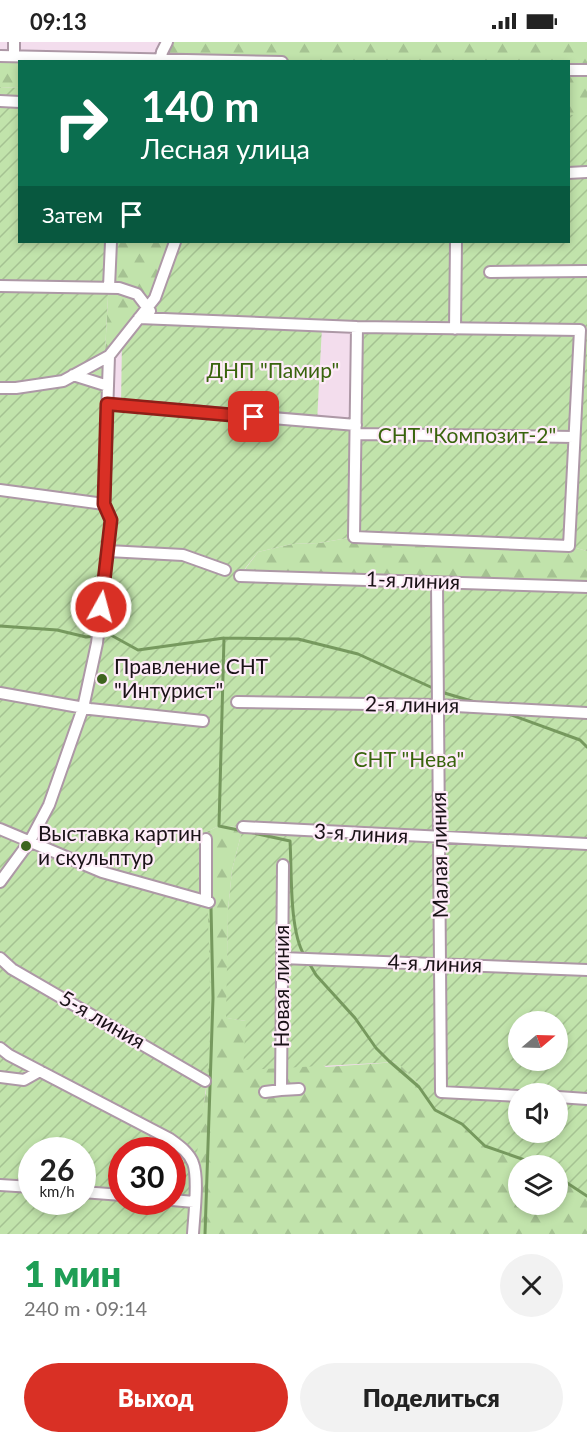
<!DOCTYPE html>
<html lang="ru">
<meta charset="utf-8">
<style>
body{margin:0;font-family:Lato,sans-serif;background:#f2f2f2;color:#222;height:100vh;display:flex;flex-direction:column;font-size:22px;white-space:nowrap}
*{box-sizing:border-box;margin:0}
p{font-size:20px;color:#767676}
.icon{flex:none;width:33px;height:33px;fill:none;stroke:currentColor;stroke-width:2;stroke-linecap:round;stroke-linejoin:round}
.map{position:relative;height:1192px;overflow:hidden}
.panel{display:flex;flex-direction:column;background:#fff;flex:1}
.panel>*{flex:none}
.hud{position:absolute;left:18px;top:18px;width:552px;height:183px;border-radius:0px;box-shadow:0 3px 9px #0003;background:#0b6e4f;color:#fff;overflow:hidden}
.needle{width:39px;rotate:71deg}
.buttons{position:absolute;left:508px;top:969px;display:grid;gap:12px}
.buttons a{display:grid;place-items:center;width:60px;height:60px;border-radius:50%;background:#fff;box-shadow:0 3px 9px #0003;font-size:30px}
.speed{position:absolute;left:18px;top:1095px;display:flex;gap:12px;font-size:30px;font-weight:700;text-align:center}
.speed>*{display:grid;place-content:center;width:78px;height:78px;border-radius:50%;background:#fff;box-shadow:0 3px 9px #0003;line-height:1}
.speed small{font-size:15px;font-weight:400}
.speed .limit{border:9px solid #d22;background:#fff;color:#111}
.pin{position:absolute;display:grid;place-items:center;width:51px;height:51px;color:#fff;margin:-26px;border-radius:12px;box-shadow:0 3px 9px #0006}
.me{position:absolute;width:66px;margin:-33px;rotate:7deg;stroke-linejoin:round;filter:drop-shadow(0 0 4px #0008)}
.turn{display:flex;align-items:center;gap:21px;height:126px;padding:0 24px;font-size:27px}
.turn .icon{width:78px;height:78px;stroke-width:2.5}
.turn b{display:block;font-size:42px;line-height:51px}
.then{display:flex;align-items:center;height:57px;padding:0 24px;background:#0003;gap:12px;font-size:22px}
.round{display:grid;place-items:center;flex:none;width:63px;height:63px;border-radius:32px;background:#f2f2f2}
.head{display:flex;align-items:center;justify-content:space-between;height:102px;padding:0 24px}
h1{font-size:36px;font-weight:800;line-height:45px;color:#1e9e55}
.cta{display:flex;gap:12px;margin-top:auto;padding:12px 24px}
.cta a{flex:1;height:69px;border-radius:36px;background:#d93025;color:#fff;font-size:24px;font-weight:800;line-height:69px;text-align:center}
.cta a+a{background:#f2f2f2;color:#222}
.status{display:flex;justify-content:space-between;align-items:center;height:42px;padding:0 30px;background:#fff;direction:ltr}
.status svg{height:16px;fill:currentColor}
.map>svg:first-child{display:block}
.forest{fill:url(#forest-firs)}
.garden{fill:url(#garden-furrows);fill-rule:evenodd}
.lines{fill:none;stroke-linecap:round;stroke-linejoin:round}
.stream{stroke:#76995e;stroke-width:3}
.minor-casing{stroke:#ad98a6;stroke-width:14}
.minor{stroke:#fff;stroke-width:10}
.route-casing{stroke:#8d1f18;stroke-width:15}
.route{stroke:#d93025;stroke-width:10}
.poi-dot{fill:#3e641e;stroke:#feecf8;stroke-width:2}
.labels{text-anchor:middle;stroke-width:4.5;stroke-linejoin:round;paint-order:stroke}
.park-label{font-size:21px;fill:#39640d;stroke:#feecf8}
.street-label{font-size:21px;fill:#1a1217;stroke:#feecf8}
.poi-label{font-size:21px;fill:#1a1217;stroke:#feecf8;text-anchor:start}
</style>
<div class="status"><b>09:13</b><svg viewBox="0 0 49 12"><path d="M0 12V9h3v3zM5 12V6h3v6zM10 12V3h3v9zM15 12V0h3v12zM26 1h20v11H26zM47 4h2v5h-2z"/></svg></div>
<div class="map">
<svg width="587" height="1192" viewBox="0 0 587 1192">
<defs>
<pattern id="forest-firs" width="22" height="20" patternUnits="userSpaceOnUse" patternTransform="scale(1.5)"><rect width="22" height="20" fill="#c1e3ab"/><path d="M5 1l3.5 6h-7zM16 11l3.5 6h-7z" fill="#a5c292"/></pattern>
<pattern id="garden-furrows" width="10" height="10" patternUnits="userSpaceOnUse" patternTransform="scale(1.5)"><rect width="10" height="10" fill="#c1e3ab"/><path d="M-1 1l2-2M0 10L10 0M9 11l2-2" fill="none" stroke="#a5c292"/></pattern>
</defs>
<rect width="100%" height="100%" fill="#f3dded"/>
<path class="forest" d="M168 0H587V73H569L568 20H20L19 46 0 45V14L159 17Z
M111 200H175L155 256 109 316 108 344 0 346V340H16L105 310Z
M354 495 569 504 587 509V545L240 534 258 510 292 502 319 501Z
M219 784 243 785 232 828 228 868 227 976 246 979 326 1025 398 1020 417 1040 435 1068 462 1082 485 1104 541 1123 519 1124V1162H558V1135L587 1154V1192H193V1118L206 1050 210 983 206 851V790Z"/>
<path class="garden" d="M0 45 19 46 20 200H111L105 310 62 333 16 340H0Z
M569 73H587V509L569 504 354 495 319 501 292 502 258 510 240 533 587 545V1154L558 1135V1124L541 1123 485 1104 462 1082 435 1068 417 1040 397 1020 243 1028 246 979 226 976 228 868 232 828 243 785 219 784 206 790C206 854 211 919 210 983 210 1026 203 1069 197 1111L193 1118V1192H0V346L72 334 108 344 107 362 121 363 122 298 155 256 175 200H568ZM322 284 357 286 356 383 317 380ZM519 980H558V1018H519ZM519 1052H558V1090H519ZM32 1108H82V1160H32ZM122 1108H172V1160H122Z"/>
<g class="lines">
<path class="stream" d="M0 584 57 588 86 595 95 594
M102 593 109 592 138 608 224 596 298 597 358 612 435 647
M224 596 219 784 243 789
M441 650 475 660
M506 671 580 698 587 705
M249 790 290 799C292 830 289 887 304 913
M309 921 316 933 355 976 376 1006 389 1019 419 1045 435 1068 462 1082 485 1104 542 1124
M558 1135 587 1154
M205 1192 213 956 211 865"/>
<g class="minor-casing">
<path id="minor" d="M0 14 282 20
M14 14V0
M160 20 162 10 167 0
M568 28H587
M0 59 20 60
M568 131 587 130
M490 230 587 229
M0 244 119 246 137 252 150 269
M109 245 111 200
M139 276 357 285 580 288 569 504 354 495 357 285
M455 287 456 200
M73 333 108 344
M0 346H16L63 339 109 314
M107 362 356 383
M356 392 574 395
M0 448 104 462
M108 509 183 513 225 528
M240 534 587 545
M437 540 441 1050 519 1054
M0 651 90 667 203 679
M237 660 437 663 587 671
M243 785 587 802
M0 787 102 830 209 860
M0 840 30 799 49 763 83 666 97 601 111 478 104 462 109 314 155 256 175 200
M206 859V797
M0 916 12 927 205 1039
M282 916 587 928
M0 1006 9 1013 170 1097C178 1103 189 1110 193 1121 199 1136 194 1174 193 1192
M0 1035 24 1038 40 1029
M281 1048 299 1047
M265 1050 281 1048 283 823
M558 1055 587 1057
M0 1143 32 1145
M82 1150 122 1153
M172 1158 194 1160"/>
</g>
<use href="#minor" class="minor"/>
</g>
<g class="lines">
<g class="route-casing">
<path id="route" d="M101 565 111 478 104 462 107 362 254 375"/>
</g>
<use href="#route" class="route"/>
</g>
<g class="poi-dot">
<circle cx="102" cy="637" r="6"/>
<circle cx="26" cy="804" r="6"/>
</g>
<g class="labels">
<g class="park-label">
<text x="273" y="336">ДНП "Памир"</text>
<text x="467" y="401">СНТ "Композит-2"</text>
<text x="409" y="725">СНТ "Нева"</text>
</g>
<g class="street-label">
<text transform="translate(413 539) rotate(2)" y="7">1-я линия</text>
<text transform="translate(412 663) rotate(1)" y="7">2-я линия</text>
<text transform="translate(361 792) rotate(3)" y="7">3-я линия</text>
<text transform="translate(440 813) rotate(-91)" y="7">Малая линия</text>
<text transform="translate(435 922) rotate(2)" y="7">4-я линия</text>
<text transform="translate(282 944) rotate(-90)" y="7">Новая линия</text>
<text transform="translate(102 978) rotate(30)" y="7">5-я линия</text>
</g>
<g class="poi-label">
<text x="114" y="632">Правление СНТ<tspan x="114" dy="24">"Интурист"</tspan></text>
<text x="38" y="799">Выставка картин<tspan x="38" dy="24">и скульптур</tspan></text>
</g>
</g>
</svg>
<div class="buttons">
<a><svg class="needle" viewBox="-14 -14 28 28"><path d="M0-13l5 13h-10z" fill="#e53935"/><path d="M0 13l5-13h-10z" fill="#767676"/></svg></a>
<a><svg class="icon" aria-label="sound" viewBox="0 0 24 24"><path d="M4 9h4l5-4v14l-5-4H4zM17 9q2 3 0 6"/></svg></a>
<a><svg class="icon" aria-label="layers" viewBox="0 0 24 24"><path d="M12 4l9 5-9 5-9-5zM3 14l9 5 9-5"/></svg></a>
</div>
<div class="speed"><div>26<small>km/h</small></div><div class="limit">30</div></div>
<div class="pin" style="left:254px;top:375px;background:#d93025"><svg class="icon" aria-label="arrive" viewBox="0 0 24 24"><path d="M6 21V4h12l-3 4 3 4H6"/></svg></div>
<svg class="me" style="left:101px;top:565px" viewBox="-20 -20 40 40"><circle r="17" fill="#d93025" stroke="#fff" stroke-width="3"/><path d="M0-11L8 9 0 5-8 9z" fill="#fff"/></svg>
<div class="hud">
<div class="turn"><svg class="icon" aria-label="right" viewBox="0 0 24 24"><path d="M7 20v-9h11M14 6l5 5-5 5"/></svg><div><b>140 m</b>Лесная улица</div></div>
<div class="then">Затем<svg class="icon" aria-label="arrive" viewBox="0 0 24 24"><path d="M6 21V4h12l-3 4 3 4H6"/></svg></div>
</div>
</div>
<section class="panel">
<div class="head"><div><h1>1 мин</h1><p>240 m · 09:14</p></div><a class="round"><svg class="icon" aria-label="close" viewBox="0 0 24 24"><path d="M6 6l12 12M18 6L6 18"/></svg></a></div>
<div class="cta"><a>Выход</a><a>Поделиться</a></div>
</section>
